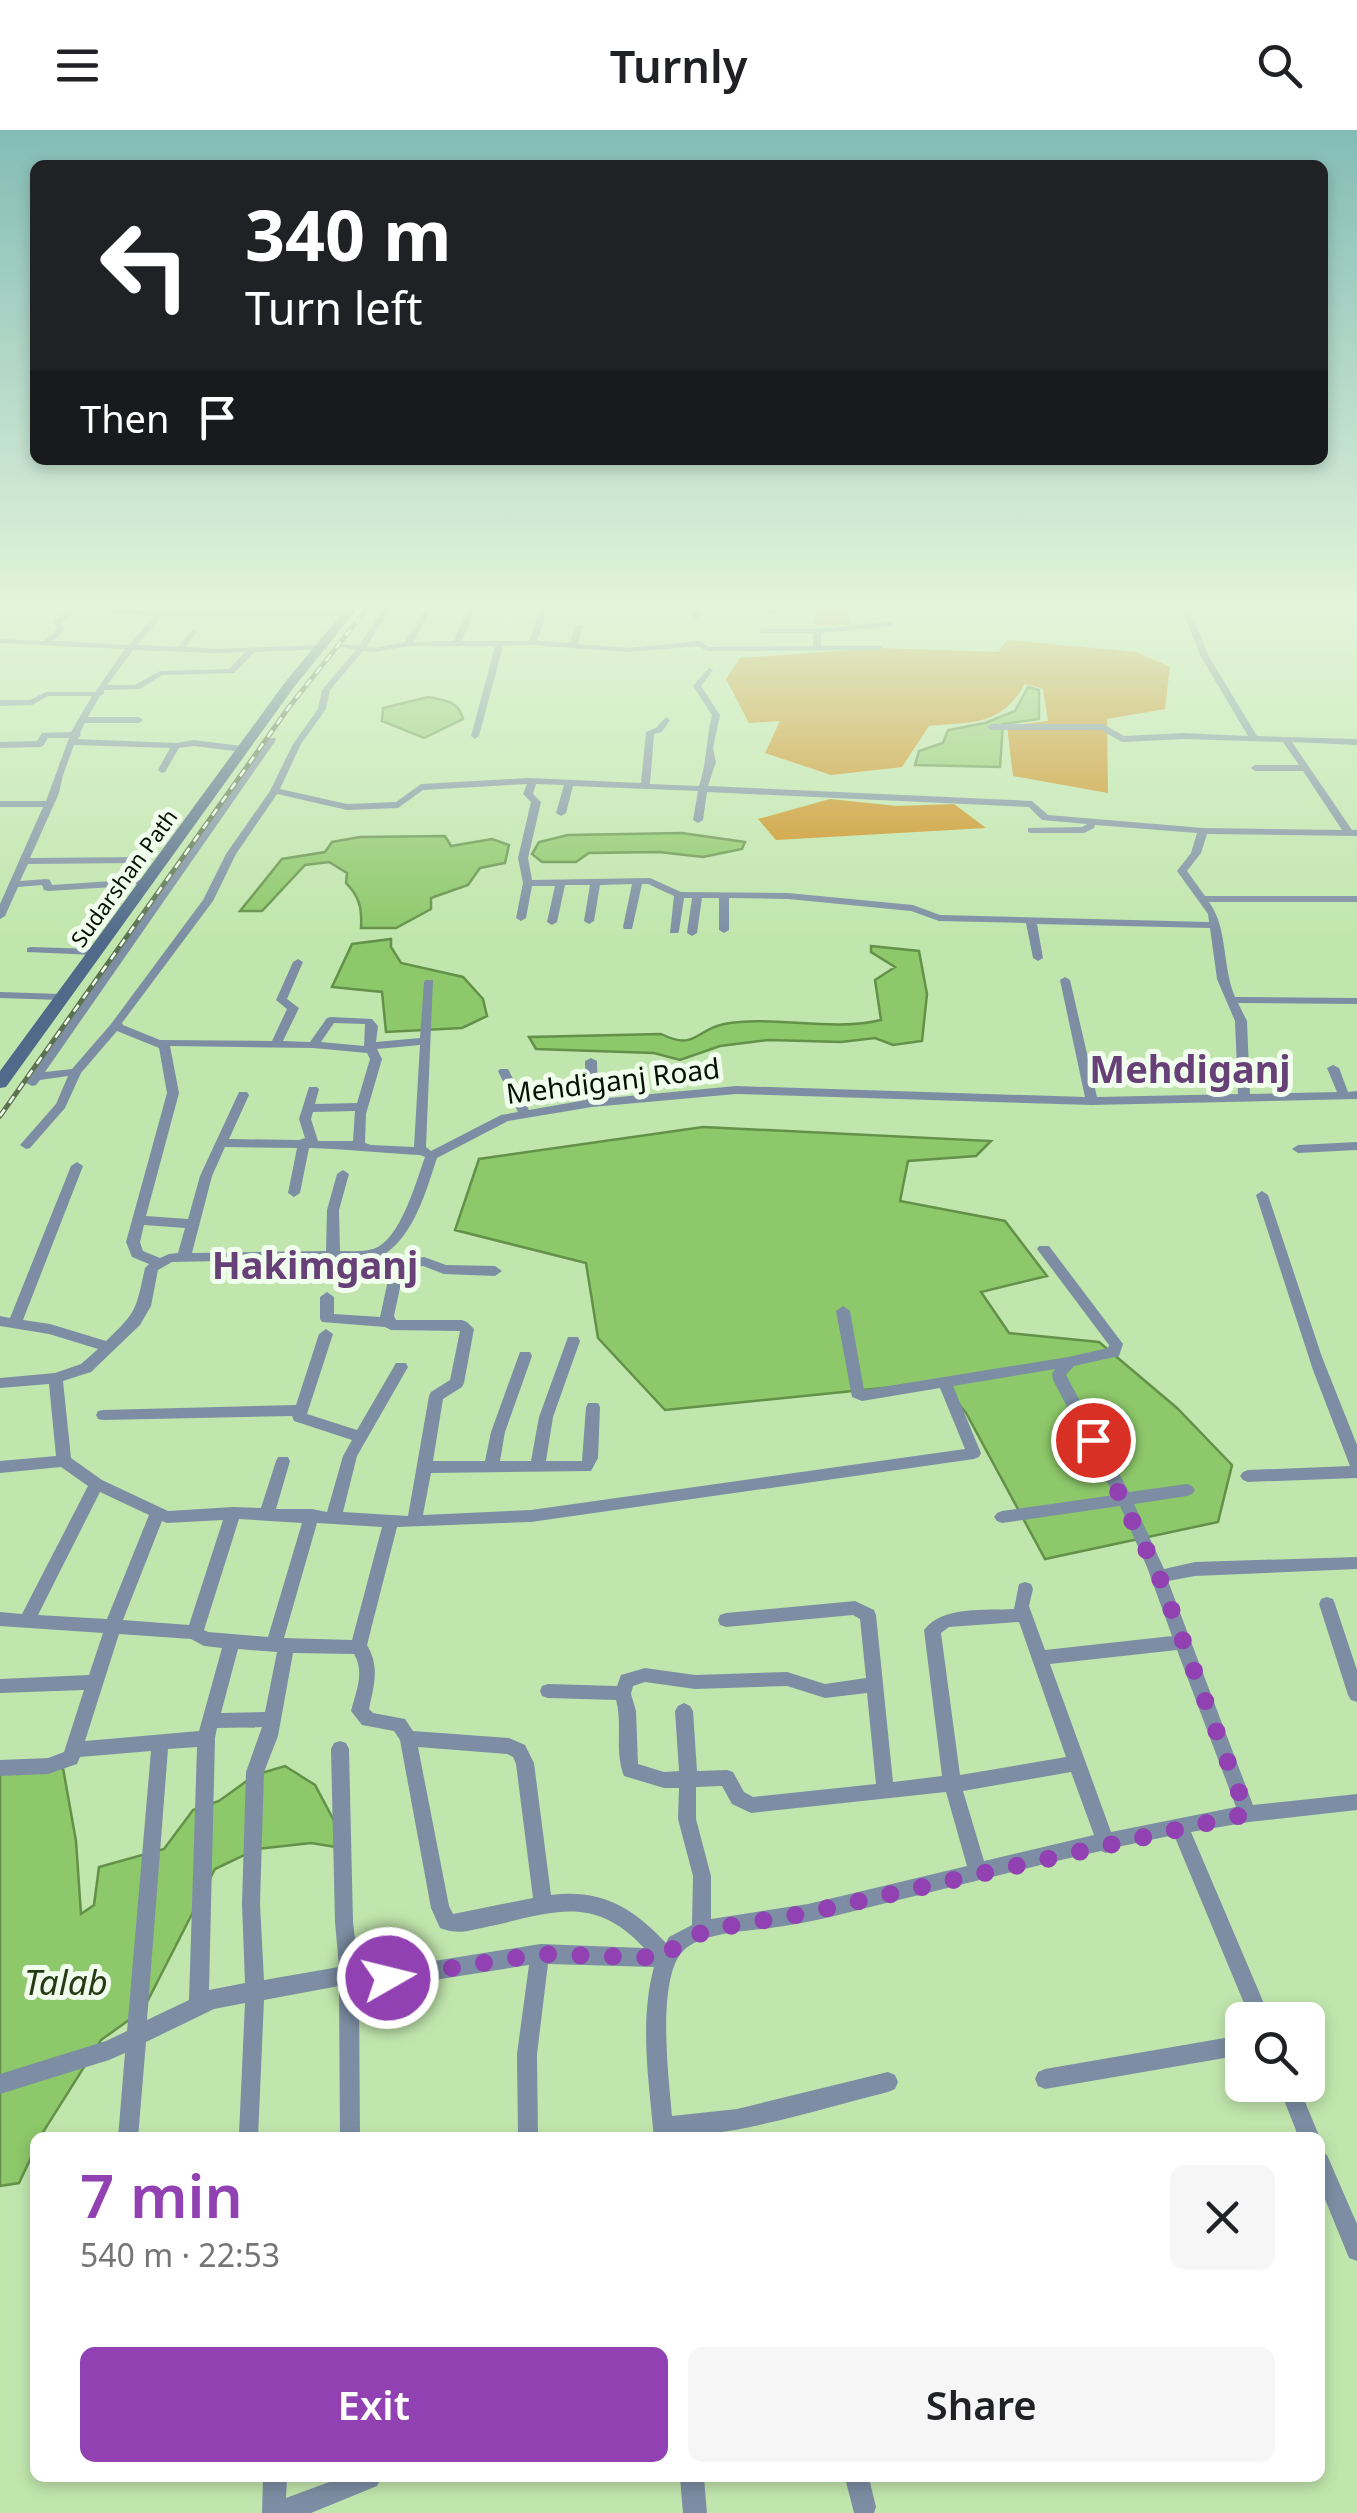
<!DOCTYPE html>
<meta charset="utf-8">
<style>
body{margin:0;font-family:"Noto Sans",sans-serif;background:#f6f6f6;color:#202124;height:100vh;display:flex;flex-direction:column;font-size:38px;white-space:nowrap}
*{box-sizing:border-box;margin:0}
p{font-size:32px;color:#757577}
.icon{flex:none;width:55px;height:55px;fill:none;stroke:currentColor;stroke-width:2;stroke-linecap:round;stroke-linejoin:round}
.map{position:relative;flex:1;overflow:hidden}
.details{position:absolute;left:30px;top:2002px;width:1295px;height:350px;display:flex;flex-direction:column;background:#fff;border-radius:15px;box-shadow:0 5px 15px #0003}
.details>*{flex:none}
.hud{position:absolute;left:30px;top:30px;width:1298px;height:305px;border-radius:15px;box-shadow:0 5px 15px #0003;background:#202124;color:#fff;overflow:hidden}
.tools{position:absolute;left:1225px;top:1872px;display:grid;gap:20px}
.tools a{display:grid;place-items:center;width:100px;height:100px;border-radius:15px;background:#fff;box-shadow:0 5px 15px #0003;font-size:50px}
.pin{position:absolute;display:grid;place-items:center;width:85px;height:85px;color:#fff;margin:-42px;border:5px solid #fff;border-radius:50%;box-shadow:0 2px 10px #0007}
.me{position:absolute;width:110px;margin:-55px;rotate:82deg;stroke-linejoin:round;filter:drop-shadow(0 0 8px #0008)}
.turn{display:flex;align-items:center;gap:35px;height:210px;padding:0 50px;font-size:45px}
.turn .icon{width:130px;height:130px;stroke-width:2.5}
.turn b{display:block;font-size:70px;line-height:85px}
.then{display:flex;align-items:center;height:95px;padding:0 50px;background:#0003;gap:20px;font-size:38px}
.round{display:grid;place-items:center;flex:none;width:105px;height:105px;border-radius:15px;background:#f6f6f6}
.overview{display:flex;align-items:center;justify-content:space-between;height:170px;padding:0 50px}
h1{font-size:60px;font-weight:600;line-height:75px;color:#9141b1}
.button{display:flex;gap:20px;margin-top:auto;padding:20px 50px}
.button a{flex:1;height:115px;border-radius:15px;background:#9141b1;color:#fff;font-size:40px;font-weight:600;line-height:115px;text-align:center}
.button a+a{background:#f6f6f6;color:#202124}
header{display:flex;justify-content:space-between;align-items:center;height:130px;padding:0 50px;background:#fff;font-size:45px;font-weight:600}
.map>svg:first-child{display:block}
.forest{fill:#cd8d1a}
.water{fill:#8dc86a;stroke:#64914a;stroke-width:2.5}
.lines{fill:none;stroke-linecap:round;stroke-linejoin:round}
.minor{fill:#7d8ea4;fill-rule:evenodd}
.tertiary{fill:#7d8ea4;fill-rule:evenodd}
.secondary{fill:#526a8a;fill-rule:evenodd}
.rail-casing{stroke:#5b7250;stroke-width:5}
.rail{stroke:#f2feed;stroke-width:2.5;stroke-dasharray:8;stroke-linecap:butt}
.route{stroke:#9141b1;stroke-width:18;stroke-dasharray:0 32.4}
.labels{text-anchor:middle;stroke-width:10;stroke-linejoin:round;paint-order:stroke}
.far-street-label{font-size:22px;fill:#051101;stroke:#f2feed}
.street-label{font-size:28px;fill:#051101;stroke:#f2feed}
.near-water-label{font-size:35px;font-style:italic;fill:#243b15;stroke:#f2feed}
.district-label{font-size:38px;font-weight:bold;fill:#674078;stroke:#f2feed}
</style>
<header><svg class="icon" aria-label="menu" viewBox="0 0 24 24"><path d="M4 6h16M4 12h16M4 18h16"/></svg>Turnly<svg class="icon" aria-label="search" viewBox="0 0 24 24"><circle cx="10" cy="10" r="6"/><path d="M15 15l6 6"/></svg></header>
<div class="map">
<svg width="1357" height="2383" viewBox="0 0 1357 2383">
<rect width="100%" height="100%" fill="#c1e6ad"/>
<path class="forest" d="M763 474H881V477L847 480 850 495 814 496 817 478 797 477 793 481 766 484Z
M1007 510 1136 522 1170 537 1165 579 1107 589 1108 663 1013 646 1007 596 1048 591 1043 559 1025 554C1001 596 973 592 929 596L902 637 831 645 765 623 780 591 749 593 726 549 740 528 880 518 998 522Z
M830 669 897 676 954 674 986 698 776 710 758 689Z"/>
<path class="water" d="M1028 557 1039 560V589L1003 594 1000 637 915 635 919 621 943 613 948 600 985 593 1015 581Z
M428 567C444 570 459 571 463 589L424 608 382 591 383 578Z
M682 703 745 712 742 719 703 727 659 722 589 723 576 732H542L532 724 539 712 568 705Z
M445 706 451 716 492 709 509 715 505 733 480 738 468 755 431 768V779L396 798H361C362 779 360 767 346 753L347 743 329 732 305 735 262 781H240L282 729 325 722 332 712 360 707Z
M391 809V817L401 833 463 847 483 869 487 886 462 898 386 902 382 862 332 857 352 814Z
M871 816 919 821 927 864 922 911 893 915 875 908 841 912 769 910 720 916 680 930 654 923 536 919 529 907 661 904C696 921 695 900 724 894 771 885 832 902 881 890L875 850 895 837 871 822Z
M703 997 991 1011 976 1026 908 1031 900 1071 1005 1091 1047 1146 981 1162 1009 1203 1099 1212 1177 1278 1232 1335 1218 1392 1045 1429 966 1283 941 1252 665 1280 598 1208 586 1133 455 1100 479 1029Z
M285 1636 315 1655 349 1719 311 1713 257 1719 215 1739 143 1880 101 1910 40 2007 35 2008V2019L19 2053 0 2056V1641L63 1638 76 1711 81 1784 94 1775 99 1737 164 1719 193 1680 219 1671 255 1645Z"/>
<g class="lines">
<path class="minor" d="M24 474H61L157 481 162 474H170L165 482H348L352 484 348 486H162L137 515 178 517 193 499 197 501 186 517 216 519 325 515 329 517 325 519 255 522 234 543 162 545 140 559 104 560V564L100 566 88 587H139L143 590 139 593H85L80 603 81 605 77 609 176 613 194 610 242 616 246 619 242 622 194 616 179 618 165 642 162 643 158 640 170 618 74 615 63 645 59 663 30 728 143 727 148 730 137 749 145 752 130 756 48 761 44 760 42 755 18 757 5 786 0 789V774L43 677H0V671H46L69 608H48L43 616 40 617 0 618V612L37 611 42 603 71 602 92 566H48L32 575 0 576V570H30L46 562H95L125 519 0 513V509L44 511 57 499 54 491 69 479ZM77 480 154 486 129 515 53 511 65 499 61 493ZM133 520 216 523 245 522 229 539 160 541 135 555H107ZM136 733 127 750 52 755 50 750 46 749 20 751 28 734Z
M386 474H394L366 517 375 518 405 512 422 484 426 482 430 484 413 512 453 511 468 481 472 479 476 481 461 511H529L542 474H550L537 511 570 513 575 496 579 494 583 496 578 514 627 518 700 511 709 517 813 516V503H763L759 501 763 499H817L890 492 894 494 890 496 821 503V516H882V520H879L707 521 698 516 627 522 532 515 503 516 479 606 475 609 471 606 495 516H408L375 522 363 521 330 560 326 579 301 614 280 659 347 674 396 672 421 654 529 648 641 653 646 602 656 598 666 587 670 590 662 602 654 604 650 654 699 656C707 632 706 610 712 585L693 556 709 538 713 540 701 556 720 585 713 618 716 632 708 656 1032 671 1048 685 1203 698 1342 700 1303 641H1255L1251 638 1255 635H1299L1283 612 1184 609 1122 612 1101 600H991L987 597 991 594H1103L1124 606 1184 603 1248 606 1200 525 1180 474H1188L1208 525 1257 606 1357 609V615L1292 612 1352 700H1357V706L1207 704 1201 723 1187 741 1205 766H1357V772H1209C1228 798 1222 836 1235 867L1357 868V874L1238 873 1247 891 1250 964 1337 962 1327 938 1333 935 1339 938 1348 962 1357 961V969L1092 975 736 964 592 977 508 991 437 1028C426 1061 415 1103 385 1124L396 1131 424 1127 446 1135 495 1136 502 1141 495 1146 444 1144 423 1136 404 1139 394 1186 396 1190H462L467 1192 474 1199 464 1253 462 1257 443 1269 433 1331H485L491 1302 520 1222H530L532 1226 505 1302 500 1331H531L539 1287 568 1207H578L580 1211 553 1287 546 1331H582L586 1277 588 1273H598L600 1277 598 1328 591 1341 431 1343 423 1385 531 1380 965 1319 940 1258 862 1271 852 1267 836 1181 843 1176 850 1181 864 1260 1068 1227 1108 1218 1109 1215 1037 1119 1039 1116H1049L1123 1214 1119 1226 1074 1236 1066 1245 1129 1362 1187 1354 1192 1356 1195 1360 1192 1364 1187 1366 1134 1374 1164 1439 1195 1432 1357 1427V1439L1195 1446 1168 1451 1253 1675 1357 1664V1680L1249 1692 1191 1702 1271 1890H1251L1174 1705 1113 1718 1106 1723 1101 1721 1061 1730C1003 1744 948 1758 890 1772 850 1782 811 1793 770 1798 746 1801 700 1803 683 1821 656 1849 669 1949 672 1986L737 1979 888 1942 895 1945 898 1952 895 1959 888 1962C812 1981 732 2008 654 2008 649 1952 639 1892 654 1837L548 1834 537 1924 538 2008H518L517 1924 529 1835 359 1862 360 2008H340L339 1856 264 1870 258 2008H240L239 2004 245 1873 214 1879 146 1912 138 2008H118L125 1923 109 1930 0 1964V1944L106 1911 127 1901 151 1621 80 1627 77 1634 48 1644 0 1646V1630L48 1628 64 1622 84 1560 0 1563V1549L89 1545 103 1503 0 1496V1482L22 1484 88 1356 61 1337 0 1343V1331L56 1326 49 1254 0 1258V1248L55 1243 81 1234 98 1219 49 1204 0 1196V1186L10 1188 71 1036 77 1032 83 1036 23 1190 50 1194 106 1211C137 1182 136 1179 145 1138L149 1134 132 1127 126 1112 167 963 159 918 117 901 81 943 65 978 30 1018 26 1019 20 1015 56 974 68 946 40 950 36 955 32 956 26 953 269 608H275L276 610 45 942 72 939 111 894 203 770 226 724 270 661 293 614 318 579 322 560 356 520 338 516 342 514 359 516ZM527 654 523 664 531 672 518 728 523 753 516 788 521 791 526 788 532 756H555L547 792 552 795 557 792 565 755H590L584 791 589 794 594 791 600 755 632 754 623 797 624 799H632L642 754H648L674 766 670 803H678L679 801 684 768H692L687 803 692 806 697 803 702 768H719V800L724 803 729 800V768L788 769 911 781 939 791 1026 793 1033 828 1038 831 1043 828 1037 794 1210 798 1217 849 1235 891 1238 964 1097 967 1070 850 1065 847 1060 850 1085 967 736 956 598 969 597 931 591 928 585 931 586 970 529 980 508 939H500L498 941 518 982 501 985 431 1021 426 1017 433 850H425L424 852 420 908 376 912 378 896 372 889 331 887 327 888 310 912 283 911 299 878 287 869 303 832 298 829 293 832 276 870 287 879 272 911 160 910 123 895 122 893 213 771 236 724 277 664 347 680 398 678 423 660ZM536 654 564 655 556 683 561 686 566 683 573 656 698 661 693 690 698 693 703 690 707 662 1029 677 1042 690 1087 694 1082 697 1028 698V702L1031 703H1084L1094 698 1095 695 1197 703 1191 723 1177 741 1208 784 1209 792 940 785 913 775 788 763 681 762 650 748 532 750 528 728 541 672 533 664ZM334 893 365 894 364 916 321 912ZM420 915 414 1017 371 1015 365 1013 366 984 382 929 377 919ZM170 916 313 918 367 923 370 929 357 973 315 974 319 959 317 957H309L299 989 305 1008 299 1010 229 1009 249 965 247 962H239L200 1046 188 1089 146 1086 179 963ZM355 981 353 1011H318L311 989 313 982ZM225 1017 297 1018 288 1063 294 1067 300 1063 309 1018C347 1019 383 1023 420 1025L425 1027C416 1052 400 1111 373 1119 363 1122 350 1121 340 1121L339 1080 349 1044 343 1040 337 1044 327 1080 326 1121 192 1123 212 1046ZM144 1095 185 1098 178 1123 169 1124 160 1128 143 1121 140 1112ZM373 1128 390 1141 380 1187 334 1184V1167L327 1162 320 1167V1189L322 1192 385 1197 391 1200 460 1201 450 1250 431 1262 429 1266 408 1386 343 1382 357 1326 408 1237 406 1233H396L357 1300 307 1284 333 1204 326 1199 319 1204 296 1275 103 1280 98 1281 96 1285 98 1289 103 1290 292 1286 294 1291 352 1310 343 1326 327 1382 312 1379H276L290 1331 288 1327H278L276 1331 261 1378 233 1377 168 1381 102 1350 71 1328 63 1251 91 1242 140 1195 151 1176 158 1140 172 1132ZM1055 1239 1052 1244 1053 1250 1114 1365 1002 1381 997 1383 994 1387 997 1391 1002 1393 1120 1376 1147 1437 1172 1506 1045 1520 1029 1476 1033 1459 1031 1454 1025 1452 1019 1454 1014 1479C985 1481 943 1475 924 1500L942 1646 893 1652 876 1485 874 1480 855 1471 726 1483 720 1485 718 1490 720 1495 726 1497 853 1485 860 1489 866 1548 825 1554 787 1542 695 1545 645 1538 621 1545 617 1556 548 1554 542 1556 540 1561 542 1566 548 1568 616 1570C623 1595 614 1621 624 1646L664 1658H679L678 1689 693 1746 692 1795 669 1807 666 1813C632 1777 601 1759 551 1765L534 1633 525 1615 509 1608 413 1601 405 1589 373 1583 369 1579C374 1555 380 1537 367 1515L397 1397 531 1392 974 1329 979 1327 981 1323 953 1256ZM100 1362 149 1385 107 1489 38 1485ZM239 1389 302 1393 268 1507 208 1502 204 1500ZM223 1390 189 1495 123 1490 162 1391 167 1393ZM317 1393 382 1397 352 1510 284 1508ZM1019 1492 1066 1627 960 1645 941 1503 949 1497ZM119 1504 191 1509 204 1516 222 1518 199 1601 85 1611ZM238 1519 277 1522 265 1582 221 1583ZM1177 1520 1236 1677 1111 1702 1050 1534ZM293 1523 354 1524C365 1542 356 1562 351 1581L362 1595 394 1601 400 1610 431 1778 440 1798C458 1805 467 1801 486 1797 550 1784 592 1762 644 1818L540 1814 359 1843 353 1792 349 1619 346 1613 340 1611 334 1613 331 1619 335 1792 339 1837 264 1850 260 1774 264 1642 278 1606ZM645 1552 695 1559 787 1556 825 1568 867 1563 876 1654 753 1667 744 1662 733 1642 727 1640 697 1641 693 1581 690 1576 684 1573 678 1576 675 1581 679 1641 664 1642 638 1634 636 1581 631 1564 633 1556ZM262 1597 246 1642 242 1774 245 1853 209 1860 215 1608 217 1598ZM197 1617 189 1870 147 1890 168 1619ZM418 1617 507 1624 513 1627 516 1634 533 1768 453 1784 449 1776ZM1071 1642 1094 1705 984 1731 963 1661ZM722 1656 732 1674 751 1683 946 1662 967 1736 808 1774 711 1789V1746L696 1689V1657Z
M694 474H702L700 487 696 489 692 487Z
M31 817 94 819 99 822 94 825 27 822V818Z
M0 862 61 864 66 867 61 870 0 868Z
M1357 1012V1020L1298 1023 1292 1019 1298 1015Z
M1262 1061 1268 1065 1322 1227 1357 1315V1348L1248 1352 1243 1350 1240 1346 1243 1342 1248 1340 1350 1336 1313 1240 1256 1065Z
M1327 1467 1333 1469 1335 1474 1357 1540V1572L1351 1570 1348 1565 1319 1474 1321 1469Z
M1242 1905V1925L1045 1959 1038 1956 1035 1949 1038 1942 1045 1939Z
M1278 1955H1298L1320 2008V2009L1299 2008Z
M1320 2021 1327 2025 1357 2094V2131L1349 2128 1320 2057Z
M263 2348H287L286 2368 340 2348H381L377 2356 311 2383H262Z
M680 2348H704L707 2383H683Z
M845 2348H869L876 2377 874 2383H854Z"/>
<path class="tertiary" d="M0 778 6 779V785L0 786Z"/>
<path class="secondary" d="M350 474H361L294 557 6 957 0 958V941L286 551Z"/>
<g class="rail-casing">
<path id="rail" d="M0 986 289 577 371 474"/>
</g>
<use href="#rail" class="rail"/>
</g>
<linearGradient id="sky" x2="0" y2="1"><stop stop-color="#83bcb6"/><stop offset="0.59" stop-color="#e3f4da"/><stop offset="1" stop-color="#e3f4da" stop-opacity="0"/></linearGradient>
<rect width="1357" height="808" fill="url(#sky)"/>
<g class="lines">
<path class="route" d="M388 1848 540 1824 667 1828 676 1814 711 1799 802 1784 1247 1684 1159 1446 1093 1310"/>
</g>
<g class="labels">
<g class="far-street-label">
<text transform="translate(124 748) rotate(-54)" y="8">Sudarshan Path</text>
</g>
<g class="street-label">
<text transform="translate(613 951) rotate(-7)" y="10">Mehdiganj Road</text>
</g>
<g class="near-water-label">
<text x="66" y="1865">Talab</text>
</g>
<g class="district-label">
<text x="1190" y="953">Mehdiganj</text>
<text x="315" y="1149">Hakimganj</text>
</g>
</g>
</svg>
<div class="tools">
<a><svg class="icon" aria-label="search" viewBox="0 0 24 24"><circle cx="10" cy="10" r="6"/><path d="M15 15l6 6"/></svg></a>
</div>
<div class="pin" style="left:1093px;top:1310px;background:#d93025"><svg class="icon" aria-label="arrive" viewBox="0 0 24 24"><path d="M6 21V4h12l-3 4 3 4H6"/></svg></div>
<svg class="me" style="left:388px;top:1848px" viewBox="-20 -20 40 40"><circle r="17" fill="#9141b1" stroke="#fff" stroke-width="3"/><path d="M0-11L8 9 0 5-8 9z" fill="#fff"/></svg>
<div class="hud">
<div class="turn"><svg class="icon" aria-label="left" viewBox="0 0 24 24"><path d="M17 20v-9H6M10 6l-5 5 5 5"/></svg><div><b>340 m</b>Turn left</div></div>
<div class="then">Then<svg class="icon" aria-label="arrive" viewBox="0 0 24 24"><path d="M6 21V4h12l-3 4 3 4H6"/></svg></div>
</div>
<section class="details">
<div class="overview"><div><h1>7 min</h1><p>540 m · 22:53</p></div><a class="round"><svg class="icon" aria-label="close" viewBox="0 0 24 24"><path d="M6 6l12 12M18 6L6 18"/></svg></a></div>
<div class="button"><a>Exit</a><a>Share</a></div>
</section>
</div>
